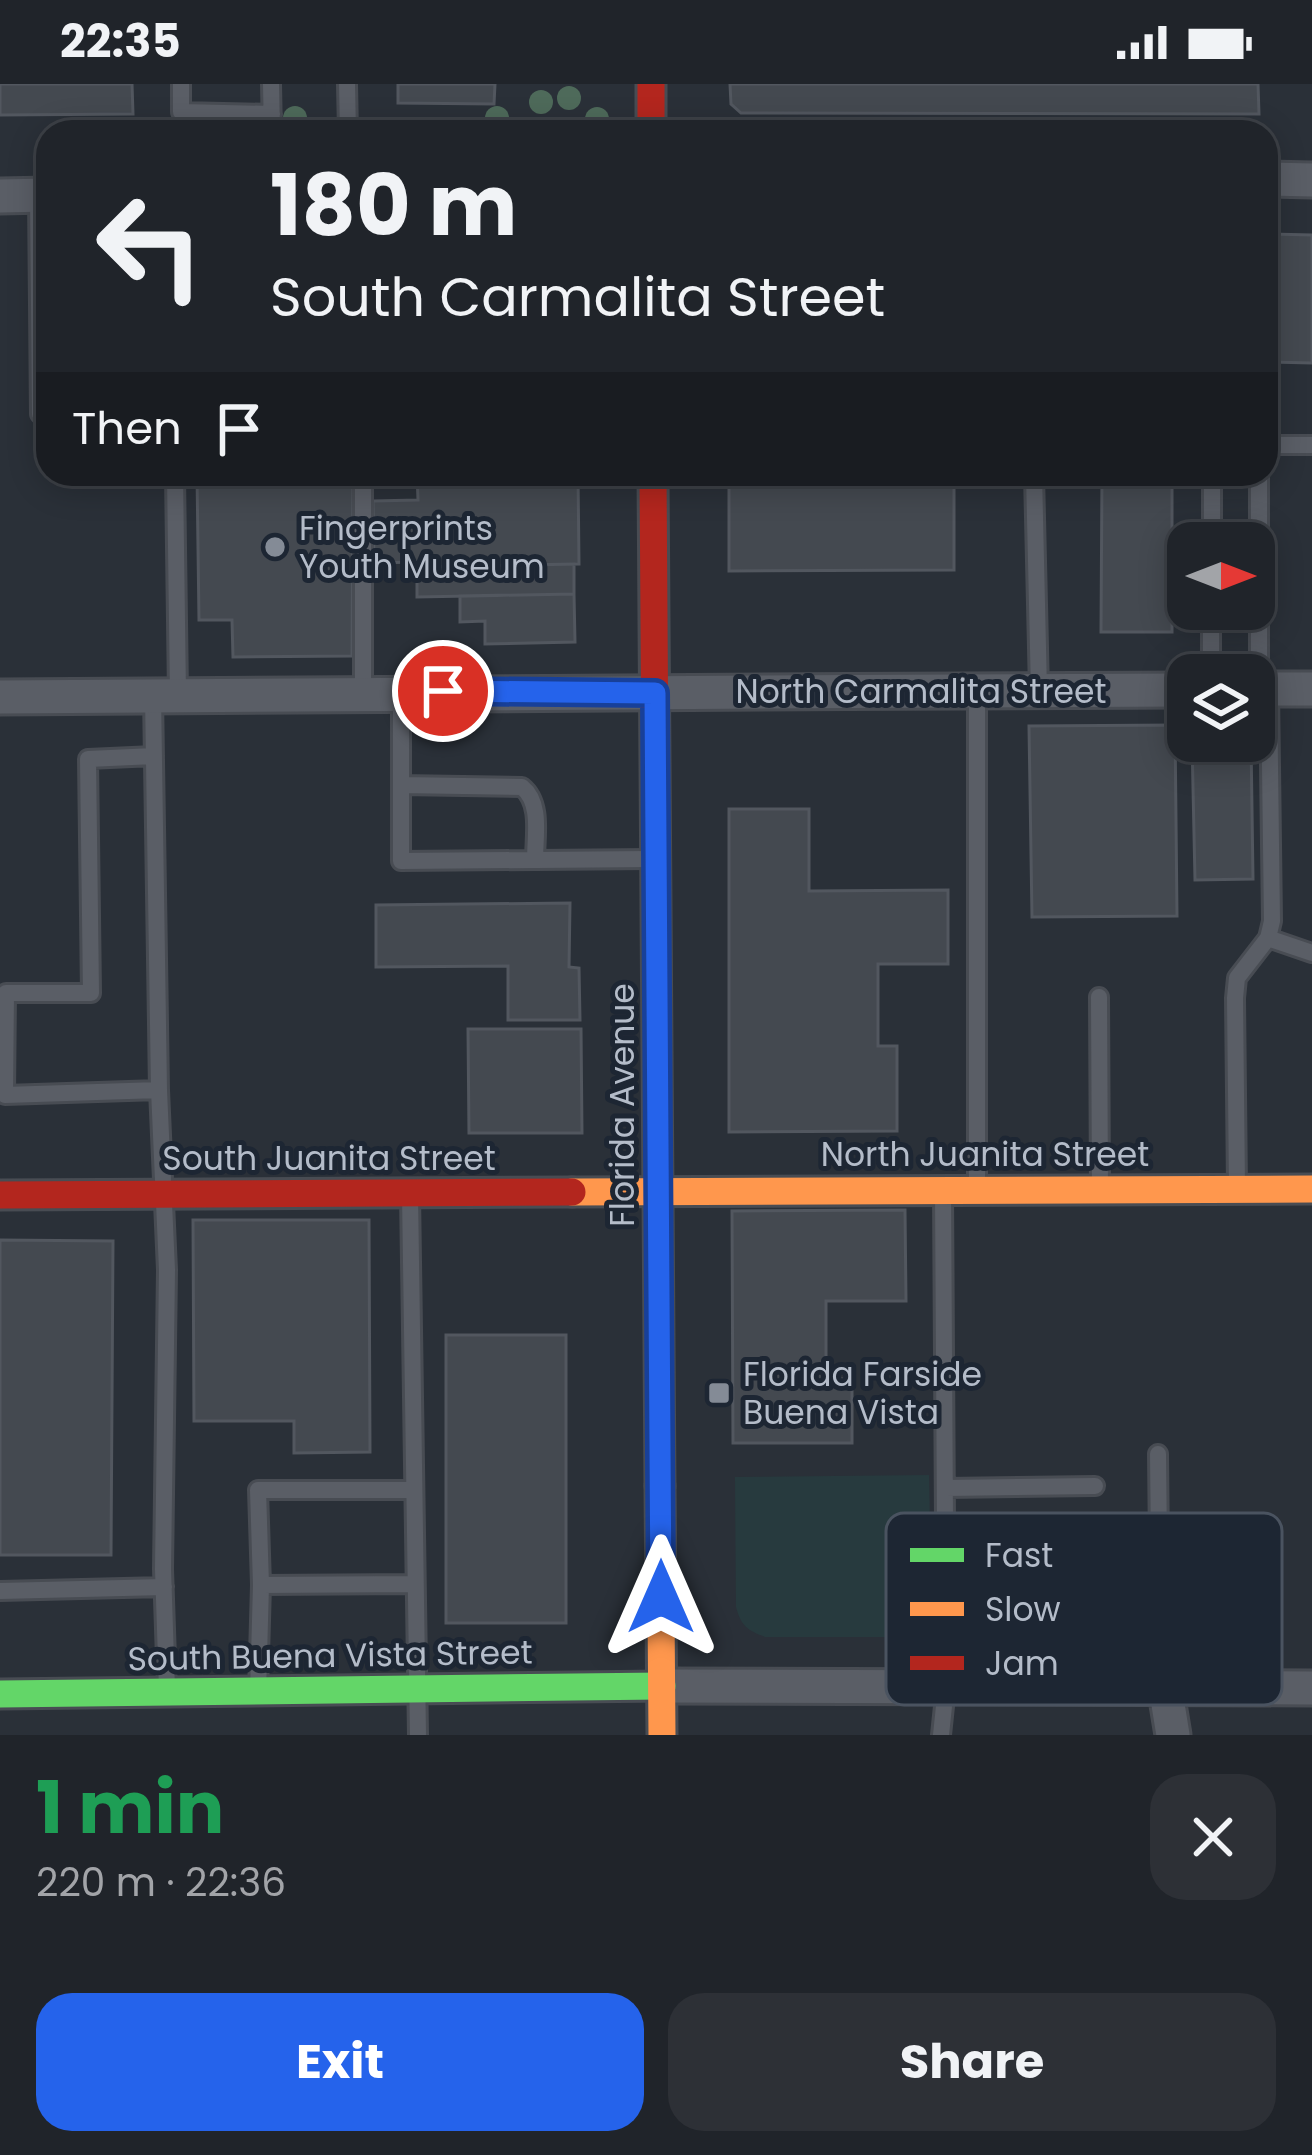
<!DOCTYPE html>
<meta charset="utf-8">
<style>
body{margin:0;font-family:Poppins,sans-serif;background:#2d3036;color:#f1f3f6;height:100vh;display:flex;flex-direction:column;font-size:45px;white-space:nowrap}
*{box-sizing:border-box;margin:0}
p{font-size:39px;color:#a2a4a8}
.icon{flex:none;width:66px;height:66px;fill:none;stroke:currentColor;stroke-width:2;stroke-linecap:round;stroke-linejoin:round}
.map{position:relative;height:1651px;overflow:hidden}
.drawer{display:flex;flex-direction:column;background:#20242a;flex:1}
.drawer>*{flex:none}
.banner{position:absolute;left:36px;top:36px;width:1242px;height:366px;border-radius:36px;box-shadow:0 6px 30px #0003,0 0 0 3px #3d4147;background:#20242a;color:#f1f3f6;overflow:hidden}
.needle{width:78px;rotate:90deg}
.controls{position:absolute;left:1167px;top:438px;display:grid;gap:24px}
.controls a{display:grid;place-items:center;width:108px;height:108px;border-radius:24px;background:#20242a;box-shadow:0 6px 30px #0003,0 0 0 3px #3d4147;font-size:60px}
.pin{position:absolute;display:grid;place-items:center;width:102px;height:102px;color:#fff;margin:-51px;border:6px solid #fff;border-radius:50%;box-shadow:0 3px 12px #0007}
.me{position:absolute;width:132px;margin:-66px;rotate:0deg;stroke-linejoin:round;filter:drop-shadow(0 0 9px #0008)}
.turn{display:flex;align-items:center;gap:42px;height:252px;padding:0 36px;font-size:54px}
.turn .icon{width:156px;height:156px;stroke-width:2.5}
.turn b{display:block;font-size:84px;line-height:102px}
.then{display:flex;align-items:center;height:114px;padding:0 36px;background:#0003;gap:24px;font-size:45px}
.round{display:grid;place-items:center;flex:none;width:126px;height:126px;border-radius:36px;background:#2d3036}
.overview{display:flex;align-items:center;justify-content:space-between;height:204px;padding:0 36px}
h1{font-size:72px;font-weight:700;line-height:90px;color:#1e9e55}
.button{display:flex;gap:24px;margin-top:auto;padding:24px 36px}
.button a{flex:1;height:138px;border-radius:36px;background:#2563eb;color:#fff;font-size:48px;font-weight:700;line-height:138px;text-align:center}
.button a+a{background:#2d3036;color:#f1f3f6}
.status{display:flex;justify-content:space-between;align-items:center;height:84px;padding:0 60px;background:#20242a;direction:ltr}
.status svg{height:33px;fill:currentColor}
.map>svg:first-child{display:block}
.green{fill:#273a3e}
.building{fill:#444950;stroke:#52575f;stroke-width:3}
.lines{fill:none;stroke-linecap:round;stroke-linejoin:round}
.lane-casing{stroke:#484c53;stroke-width:22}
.street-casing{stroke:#484c53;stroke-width:39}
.fast-casing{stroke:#484c53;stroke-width:33}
.slow-casing{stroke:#484c53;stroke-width:33}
.jam-casing{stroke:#484c53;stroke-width:33}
.lane{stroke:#5a5e66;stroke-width:16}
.street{stroke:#5a5e66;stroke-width:33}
.fast{stroke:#63d668;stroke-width:27}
.slow{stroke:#ff974d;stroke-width:27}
.jam{stroke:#b3261e;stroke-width:27}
.tree{fill:#4e6a5a}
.route-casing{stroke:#184099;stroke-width:30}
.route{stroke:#2563eb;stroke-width:21}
.poi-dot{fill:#848b96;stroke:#1d2633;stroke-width:4.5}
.labels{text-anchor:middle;stroke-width:10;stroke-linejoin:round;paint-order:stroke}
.poi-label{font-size:33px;fill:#b4bcc9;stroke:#1d2633;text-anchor:start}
.street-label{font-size:33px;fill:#b4bcc9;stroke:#1d2633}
.key{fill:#1d2633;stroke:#4a5360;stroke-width:3}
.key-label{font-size:33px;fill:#b4bcc9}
</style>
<div class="status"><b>22:35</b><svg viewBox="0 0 49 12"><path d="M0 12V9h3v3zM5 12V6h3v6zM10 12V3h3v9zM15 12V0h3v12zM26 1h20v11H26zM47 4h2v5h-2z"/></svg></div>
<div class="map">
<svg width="1312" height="1651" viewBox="0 0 1312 1651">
<rect width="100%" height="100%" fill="#2a3038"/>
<path class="green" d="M929 1391 932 1553H765C747 1546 741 1542 736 1523L735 1393Z"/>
<path class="building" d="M0 0H132L133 30 0 31Z
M398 0H495L494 20 398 19Z
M730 0H1258L1259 30 741 29 731 20Z
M1266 150 1312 151V279L1266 278Z
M197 390H353L352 572 233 573 232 536H199Z
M417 390H578L579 480 417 483 416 478 374 479 373 417 418 416Z
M729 390 954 391V486L729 487Z
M1102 390H1172V548H1101Z
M574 480V510L417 513V483Z
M574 510 575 558 485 560V537L460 538V512Z
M1175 641 1177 832 1032 833 1029 642Z
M1192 657H1251L1253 795 1195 796Z
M729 725H809V807L948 806V880H878V962H897V1047L729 1048Z
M570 819 569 883 579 884 580 936H508V882L376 883V821Z
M468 945H581L582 1049H469Z
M905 1126 906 1217H826V1295H852V1359H733L732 1127Z
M193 1136H369L370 1368 294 1369V1337H194Z
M0 1156 113 1157 111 1471H0Z
M446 1251H566V1539H446Z"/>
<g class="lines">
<g class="lane-casing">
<path id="lane" d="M181 0V28L272 30
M271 0 272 48
M347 0 348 48
M38 111 40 330
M1266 361H1312
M175 390 178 610
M1034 390 1039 607
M1259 390V605
M1212 459V390
M1211 591V525
M363 607V390
M977 607V1104
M401 608V777L650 775
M153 611 159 1006 167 1186 163 1485 167 1605
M154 672 88 675 91 909H6L5 1011 159 1006
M401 701 522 703C542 719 535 752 535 776
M1268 854 1312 869
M1099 913 1100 1105
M1237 1103 1235 914 1237 894 1268 854 1272 837 1269 605
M410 1110 418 1651
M1158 1370 1160 1553 1165 1602
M945 1404 1095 1402
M413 1406H258L261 1501 415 1500
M0 1507 164 1503
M258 1608 261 1501
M941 1651 946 1603 943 1107"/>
</g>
<g class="street-casing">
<path id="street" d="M1266 95 1312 96
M0 112 48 111
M1254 605H1312
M0 613C396 608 792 608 1188 606
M662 1602 1312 1604
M1165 1602 1173 1651"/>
</g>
<g class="fast-casing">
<path id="fast" d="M0 1610 662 1602"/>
</g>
<g class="slow-casing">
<path id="slow" d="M572 1108 1312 1105
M660 1402 662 1651"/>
</g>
<g class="jam-casing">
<path id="jam" d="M651 0V48
M653 390 660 1402
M0 1111 572 1108"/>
</g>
<use href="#lane" class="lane"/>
<use href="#street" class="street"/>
<use href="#fast" class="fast"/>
<use href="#slow" class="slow"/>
<use href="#jam" class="jam"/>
</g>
<g class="tree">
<circle cx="569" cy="14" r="12"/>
<circle cx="541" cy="18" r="12"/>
<circle cx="295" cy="34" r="12"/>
<circle cx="497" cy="34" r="12"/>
<circle cx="597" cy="35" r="12"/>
</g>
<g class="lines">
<g class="route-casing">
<path id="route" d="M443 607 655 609 661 1513"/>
</g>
<use href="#route" class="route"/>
</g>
<g class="poi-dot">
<circle cx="275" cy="463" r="12"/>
<rect x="707" y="1297" width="24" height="24" rx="6"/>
</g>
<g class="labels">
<g class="poi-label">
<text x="299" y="456">Fingerprints<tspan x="299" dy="38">Youth Museum</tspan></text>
<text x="743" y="1302">Florida Farside<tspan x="743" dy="38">Buena Vista</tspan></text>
</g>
<g class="street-label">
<text x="921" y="619">North Carmalita Street</text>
<text transform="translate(622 1021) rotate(-90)" y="12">Florida Avenue</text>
<text x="985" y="1082">North Juanita Street</text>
<text x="329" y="1086">South Juanita Street</text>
<text transform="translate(330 1571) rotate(-1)" y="12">South Buena Vista Street</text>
</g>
</g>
<rect x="886" y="1429" width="396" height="192" rx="18" class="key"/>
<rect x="910" y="1464" width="54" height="14" fill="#63d668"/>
<rect x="910" y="1518" width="54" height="14" fill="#ff974d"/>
<rect x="910" y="1572" width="54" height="14" fill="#b3261e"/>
<g class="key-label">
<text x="985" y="1483">Fast</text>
<text x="985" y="1537">Slow</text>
<text x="985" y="1591">Jam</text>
</g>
</svg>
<div class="controls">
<a><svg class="needle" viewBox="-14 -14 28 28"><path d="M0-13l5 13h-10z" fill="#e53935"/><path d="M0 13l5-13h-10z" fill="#a2a4a8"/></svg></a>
<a><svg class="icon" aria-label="layers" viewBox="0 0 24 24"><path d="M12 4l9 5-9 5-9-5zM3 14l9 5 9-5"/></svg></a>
</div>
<div class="pin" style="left:443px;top:607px;background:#d93025"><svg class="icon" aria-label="arrive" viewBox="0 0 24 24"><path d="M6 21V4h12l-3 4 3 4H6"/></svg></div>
<svg class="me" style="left:661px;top:1513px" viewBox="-20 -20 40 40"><path d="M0-17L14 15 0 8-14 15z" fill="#2563eb" stroke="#fff" stroke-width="4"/></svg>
<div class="banner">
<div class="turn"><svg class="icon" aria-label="left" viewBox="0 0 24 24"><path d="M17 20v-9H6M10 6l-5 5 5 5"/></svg><div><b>180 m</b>South Carmalita Street</div></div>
<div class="then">Then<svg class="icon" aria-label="arrive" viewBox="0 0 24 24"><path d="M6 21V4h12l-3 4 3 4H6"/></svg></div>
</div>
</div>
<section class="drawer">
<div class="overview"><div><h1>1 min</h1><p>220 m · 22:36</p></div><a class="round"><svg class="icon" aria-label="close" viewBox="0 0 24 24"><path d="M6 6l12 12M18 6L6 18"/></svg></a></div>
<div class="button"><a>Exit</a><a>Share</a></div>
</section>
